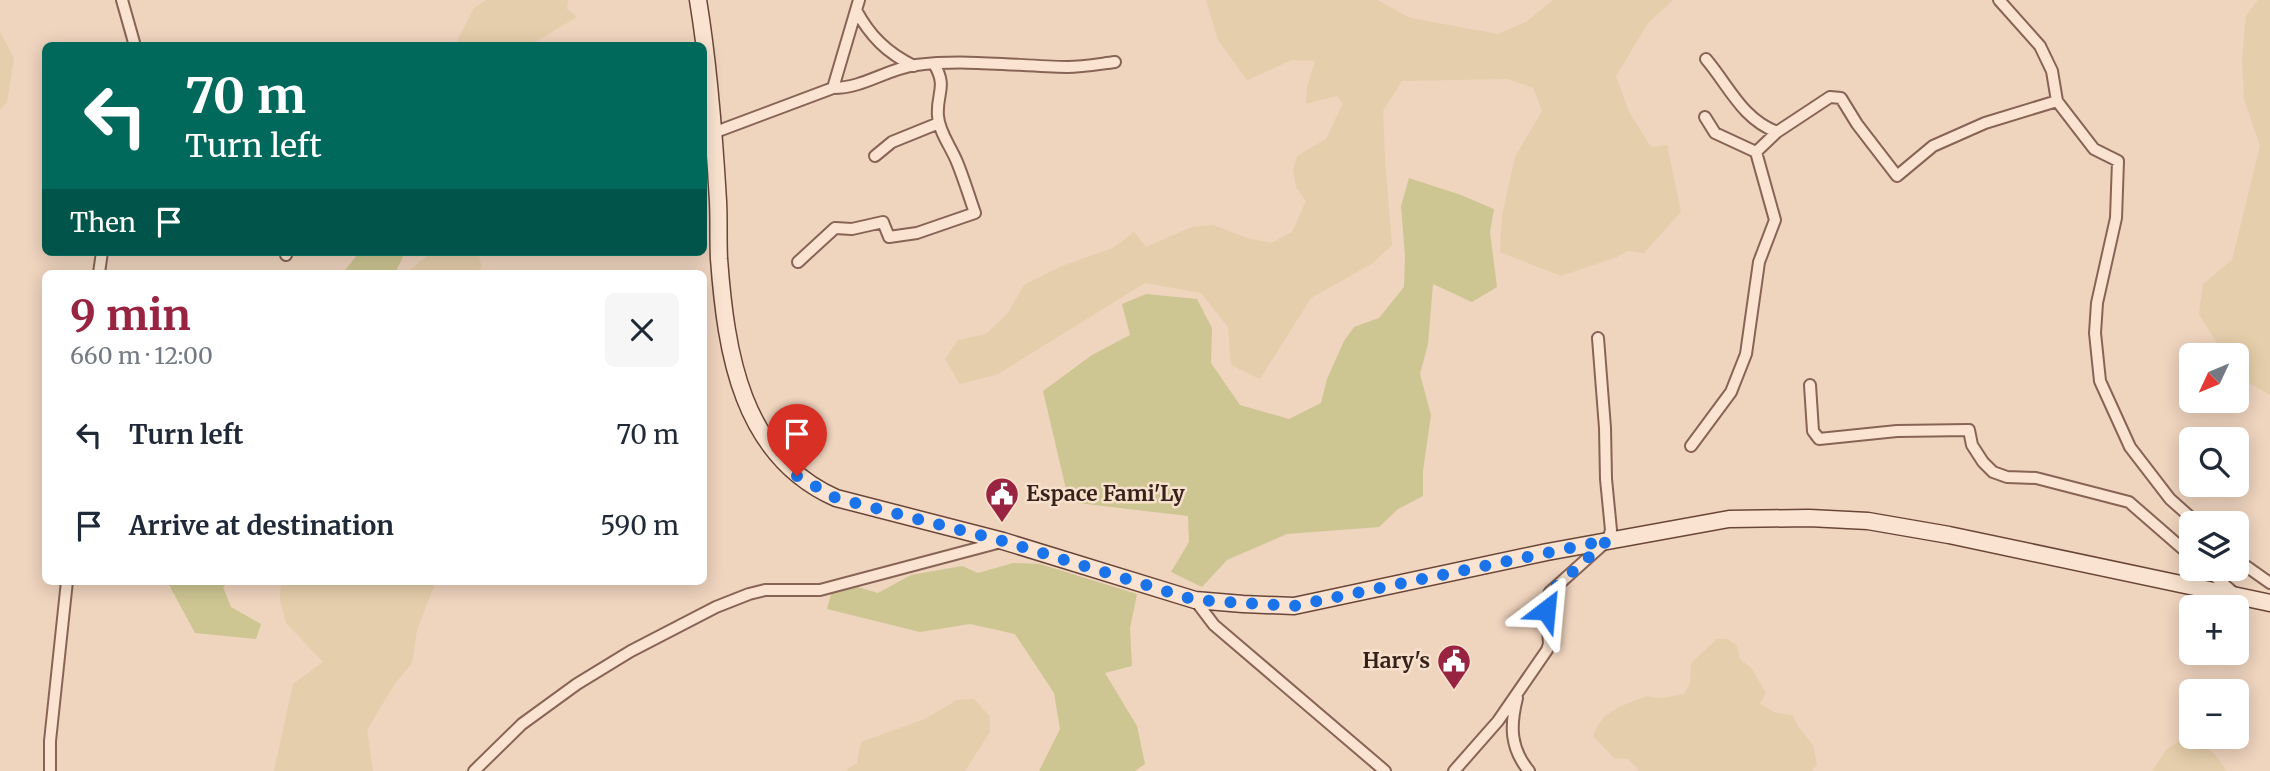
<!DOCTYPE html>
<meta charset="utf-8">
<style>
body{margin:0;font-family:Merriweather,serif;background:#f6f6f7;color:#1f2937;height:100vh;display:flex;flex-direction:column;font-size:26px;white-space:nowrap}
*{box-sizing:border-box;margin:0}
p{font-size:23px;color:#747a83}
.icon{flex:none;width:38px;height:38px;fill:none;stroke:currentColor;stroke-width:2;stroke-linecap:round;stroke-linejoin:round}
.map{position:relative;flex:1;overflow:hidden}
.panel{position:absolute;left:42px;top:270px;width:665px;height:315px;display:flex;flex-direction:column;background:#fff;border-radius:10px;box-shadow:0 4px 18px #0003}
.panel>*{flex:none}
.banner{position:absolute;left:42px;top:42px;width:665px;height:214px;border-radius:10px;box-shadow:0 4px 18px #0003;background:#00695c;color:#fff;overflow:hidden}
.needle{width:46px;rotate:226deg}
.controls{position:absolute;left:2179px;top:343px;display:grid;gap:14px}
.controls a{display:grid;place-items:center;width:70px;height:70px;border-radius:10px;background:#fff;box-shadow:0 4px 18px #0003;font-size:35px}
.pin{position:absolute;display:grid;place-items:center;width:60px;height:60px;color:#fff;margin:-72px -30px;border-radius:50% 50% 50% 0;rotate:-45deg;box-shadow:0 0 7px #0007}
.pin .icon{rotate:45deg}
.me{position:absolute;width:77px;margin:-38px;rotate:29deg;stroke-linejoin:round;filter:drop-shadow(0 0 5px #0008)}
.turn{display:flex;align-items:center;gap:24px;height:147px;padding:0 28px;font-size:32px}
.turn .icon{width:91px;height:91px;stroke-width:2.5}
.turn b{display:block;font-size:49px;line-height:60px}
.then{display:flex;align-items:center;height:66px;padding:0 28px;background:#0003;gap:14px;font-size:26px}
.round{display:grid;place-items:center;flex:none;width:74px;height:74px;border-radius:10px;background:#f6f6f7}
.overview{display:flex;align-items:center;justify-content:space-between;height:119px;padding:0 28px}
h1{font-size:42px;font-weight:700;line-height:52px;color:#992441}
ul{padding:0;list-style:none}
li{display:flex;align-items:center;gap:21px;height:91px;padding:0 28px}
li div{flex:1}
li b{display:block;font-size:26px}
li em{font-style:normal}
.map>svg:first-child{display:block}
.farmland{fill:#e5ceab}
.green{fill:#cdc692}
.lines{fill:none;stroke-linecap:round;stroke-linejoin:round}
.street-casing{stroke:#886456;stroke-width:14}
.secondary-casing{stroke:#6a4639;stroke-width:19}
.street{stroke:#fae4d1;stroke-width:10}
.secondary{stroke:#fae4d1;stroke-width:16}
.route{stroke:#1a73e8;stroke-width:12;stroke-dasharray:0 21.6}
.labels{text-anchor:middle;stroke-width:5;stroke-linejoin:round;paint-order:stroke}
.poi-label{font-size:21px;font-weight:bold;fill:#37221b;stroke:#f7e1cd;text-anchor:start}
</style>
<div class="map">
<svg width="2270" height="771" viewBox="0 0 2270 771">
<rect width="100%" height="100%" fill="#efd4be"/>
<path class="farmland" d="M486 0H568L567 9 577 17 530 45H455L474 8Z
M1206 0H1377L1410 18 1498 34 1526 22 1553 0H1673L1648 23 1616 76 1629 112 1651 147 1667 145 1681 212 1644 253 1627 251 1617 257 1561 276 1500 252 1502 216 1515 157 1542 111 1533 88 1508 79 1402 81 1383 111 1385 161 1392 245 1373 263 1311 298 1260 379 1231 365 1228 327 1201 293 1145 283 998 374 960 384 945 359 958 340 986 334 1008 313 1024 285 1062 266 1113 248 1134 232 1146 247 1192 227 1213 225 1247 238 1271 243 1292 232 1306 201 1296 187 1293 169 1297 156 1326 139 1343 103 1337 96 1306 104 1307 87 1315 61 1292 60 1247 80 1218 40Z
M2258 0H2270V395L2237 376 2236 355H2224L2199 314 2203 284 2232 260 2260 146 2244 99 2242 59 2246 16Z
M0 32 14 58 7 102 0 110Z
M427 252H478L482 267 477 273H406L427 256Z
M281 581H436L417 630 412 663 394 685 367 730 373 771H274L293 684 323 662 286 623 280 600Z
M1717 639H1728L1737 646 1740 659 1751 668 1766 693 1760 704 1776 713 1792 715 1799 728 1813 745 1817 765 1811 771H1640L1628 759 1614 758 1593 736 1596 728 1605 716 1619 707 1647 696 1660 698 1684 694 1690 683 1691 663Z
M974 699 990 717V732L965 771H845L857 763 861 742 925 719 957 700Z
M2195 740 2214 753 2227 771H2152L2166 750 2178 742Z"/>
<path class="green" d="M1409 178 1461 195 1494 209 1490 232 1497 287 1472 302 1433 284 1428 344 1420 374 1431 415 1423 471V496L1398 509 1379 527 1287 534 1227 560 1202 587 1171 572 1189 542 1188 516 1069 502 1043 391 1092 355 1130 335 1122 304 1146 294 1197 299 1212 328 1211 363 1240 405 1289 419 1321 403 1327 379 1344 341 1354 327 1379 318 1404 287 1405 256 1401 206Z
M365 252H396L403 257 395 273H343L357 255Z
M1013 563 1040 564 1137 594 1130 628 1132 666 1105 673 1137 726 1145 764 1135 771H1039L1060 729 1054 693 1015 634 970 624 920 632 827 609 831 594 854 586 878 593 911 575 962 566 978 573Z
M167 581H230L223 587 231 607 261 624 256 639 195 633Z"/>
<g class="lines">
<g class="street-casing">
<path id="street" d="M122 0 135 46
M1999 0 2040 46 2052 71 2057 101 2094 149 2118 161 2116 218 2097 303 2095 333 2100 381 2130 447 2170 499 2197 523
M856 10C870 36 887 53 914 66
M1706 59C1729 86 1742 119 1777 132L1830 97 1841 98 1857 124 1897 176 1933 146 1985 123 2057 101
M833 88C864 88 886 69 916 65 966 59 1017 66 1067 67 1083 67 1099 64 1115 62
M1705 117 1715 133 1756 152 1777 132
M713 133 833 88 859 0
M875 156 892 142 939 123
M286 255 287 252
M798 262 835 228 852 229 883 222 889 237 917 233 975 213C969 196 964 179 957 162 951 147 939 132 938 116 936 94 948 87 934 64
M99 273 102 252
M1810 385 1813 431 1819 439 1897 431 1969 430 1972 445 1983 462 1993 472 2007 477 2036 478 2129 502 2191 556
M1691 446 1731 392 1746 354 1759 262 1775 220 1756 152
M2236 559 2270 583
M2206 569 2234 593
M1195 600 1214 625 1385 771
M1517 698C1510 726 1510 748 1529 771
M50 771V741L67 581
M474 771 522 724 577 684 631 651 716 607 749 594 765 590H820L1001 542
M1454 771 1498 721 1547 650 1549 644 1546 600 1550 592 1608 540 1611 530 1606 479 1605 428 1598 338"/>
</g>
<g class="secondary-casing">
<path id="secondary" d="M698 0C709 66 714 133 718 201 719 220 718 240 719 259 726 352 741 456 836 498L1003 541 1195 600 1243 604 1294 606 1547 552 1729 519 1809 518 1868 521 1949 535 2270 603"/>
</g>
<use href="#street" class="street"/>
<use href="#secondary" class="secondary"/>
</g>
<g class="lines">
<path class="route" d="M797 476 836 498 1003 541 1195 600 1294 606 1608 540 1550 592 1546 600V610"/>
</g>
<defs>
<g id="civic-pin" transform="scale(1.75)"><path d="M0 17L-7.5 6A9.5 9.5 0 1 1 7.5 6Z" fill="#992441" stroke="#f7e1cd"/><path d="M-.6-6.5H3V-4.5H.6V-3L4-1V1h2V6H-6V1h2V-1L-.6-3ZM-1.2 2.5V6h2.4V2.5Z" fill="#fff"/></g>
</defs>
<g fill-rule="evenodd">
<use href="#civic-pin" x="1002" y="494"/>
<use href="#civic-pin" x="1454" y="661"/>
</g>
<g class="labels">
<g class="poi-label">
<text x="1026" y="501">Espace Fami'Ly</text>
<text x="1430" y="668" text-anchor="end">Hary's</text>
</g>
</g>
</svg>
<div class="controls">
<a><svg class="needle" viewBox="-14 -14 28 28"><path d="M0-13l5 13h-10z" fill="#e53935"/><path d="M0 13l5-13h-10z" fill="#747a83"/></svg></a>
<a><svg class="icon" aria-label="search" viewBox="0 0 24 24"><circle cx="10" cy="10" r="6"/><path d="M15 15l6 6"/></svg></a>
<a><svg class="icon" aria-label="layers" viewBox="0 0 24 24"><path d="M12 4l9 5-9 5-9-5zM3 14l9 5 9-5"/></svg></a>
<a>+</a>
<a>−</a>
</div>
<div class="pin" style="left:797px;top:476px;background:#d93025"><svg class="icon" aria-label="arrive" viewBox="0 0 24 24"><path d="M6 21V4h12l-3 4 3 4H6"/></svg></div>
<svg class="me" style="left:1546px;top:610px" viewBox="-20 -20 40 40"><path d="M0-17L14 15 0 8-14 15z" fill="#1a73e8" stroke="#fff" stroke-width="4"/></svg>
<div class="banner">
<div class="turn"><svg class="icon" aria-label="left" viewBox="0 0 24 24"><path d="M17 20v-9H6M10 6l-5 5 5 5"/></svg><div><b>70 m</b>Turn left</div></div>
<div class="then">Then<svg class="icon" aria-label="arrive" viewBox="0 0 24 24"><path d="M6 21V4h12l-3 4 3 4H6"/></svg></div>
</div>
<section class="panel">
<div class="overview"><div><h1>9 min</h1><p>660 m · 12:00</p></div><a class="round"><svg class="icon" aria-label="close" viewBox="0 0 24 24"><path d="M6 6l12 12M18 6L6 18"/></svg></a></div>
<ul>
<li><svg class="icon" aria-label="left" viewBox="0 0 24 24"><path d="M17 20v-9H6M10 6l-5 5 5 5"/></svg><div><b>Turn left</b></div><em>70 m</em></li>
<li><svg class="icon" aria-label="arrive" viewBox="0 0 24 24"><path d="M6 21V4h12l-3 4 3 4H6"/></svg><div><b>Arrive at destination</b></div><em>590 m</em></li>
</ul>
</section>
</div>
